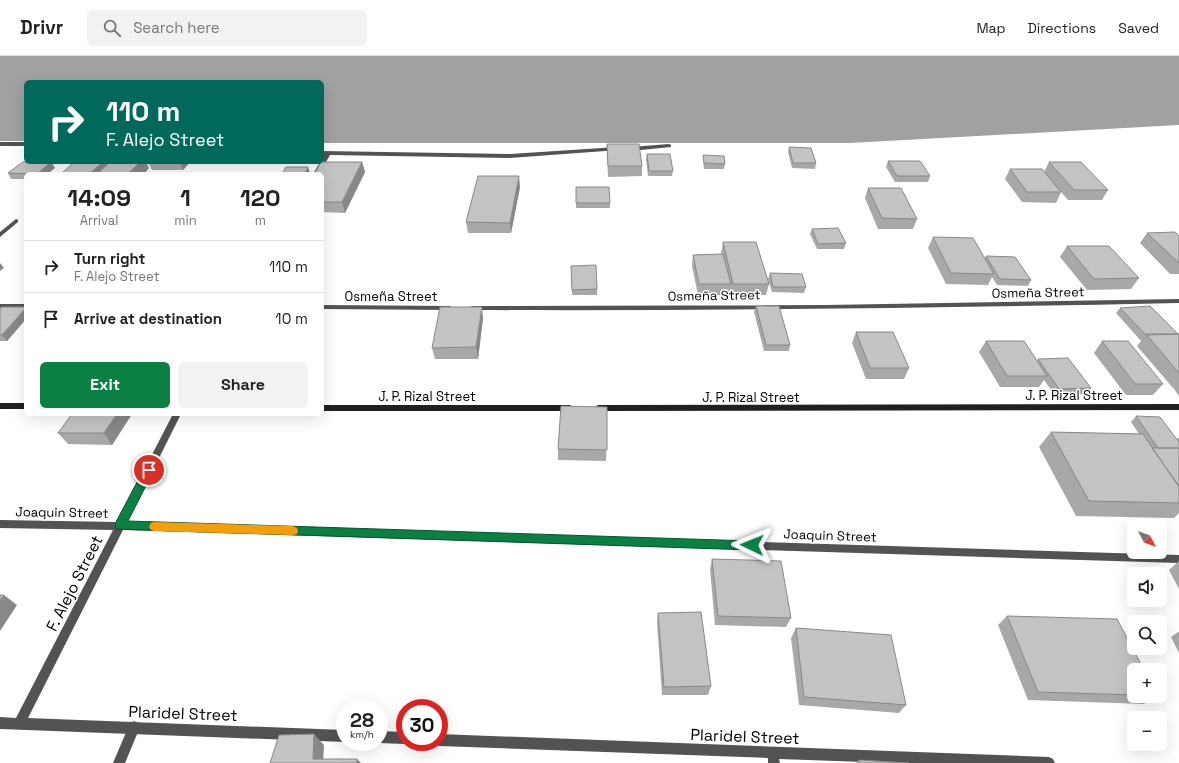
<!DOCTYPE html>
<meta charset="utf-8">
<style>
body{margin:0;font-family:"Space Grotesk",sans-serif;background:#f2f2f2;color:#222;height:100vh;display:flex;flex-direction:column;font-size:15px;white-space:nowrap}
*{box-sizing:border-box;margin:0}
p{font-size:13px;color:#767676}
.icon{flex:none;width:22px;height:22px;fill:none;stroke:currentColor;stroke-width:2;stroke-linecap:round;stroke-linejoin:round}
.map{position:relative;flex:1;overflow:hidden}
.panel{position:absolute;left:24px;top:116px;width:300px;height:244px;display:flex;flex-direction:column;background:#fff;border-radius:6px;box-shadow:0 4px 16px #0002}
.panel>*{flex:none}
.guide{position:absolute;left:24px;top:24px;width:300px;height:84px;border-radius:6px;box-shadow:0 4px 16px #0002;background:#00695c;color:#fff;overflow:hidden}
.needle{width:26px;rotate:131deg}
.fabs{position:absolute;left:1127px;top:463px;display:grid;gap:8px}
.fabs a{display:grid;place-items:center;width:40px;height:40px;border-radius:6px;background:#fff;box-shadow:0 4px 16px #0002;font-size:20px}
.speed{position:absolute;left:336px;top:643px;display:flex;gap:8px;font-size:20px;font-weight:700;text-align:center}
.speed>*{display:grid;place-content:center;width:52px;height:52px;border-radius:50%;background:#fff;box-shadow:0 4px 16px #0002;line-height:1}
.speed small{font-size:10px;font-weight:400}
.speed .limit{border:6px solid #d22;background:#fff;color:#111}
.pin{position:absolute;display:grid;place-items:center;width:34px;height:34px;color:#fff;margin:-17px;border:2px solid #fff;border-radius:50%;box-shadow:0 1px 4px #0007}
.me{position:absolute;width:44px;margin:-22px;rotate:272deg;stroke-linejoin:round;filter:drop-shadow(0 0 3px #0008)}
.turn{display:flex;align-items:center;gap:14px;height:84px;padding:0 16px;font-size:18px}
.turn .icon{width:52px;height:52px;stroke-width:2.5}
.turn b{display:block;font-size:28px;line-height:34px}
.eta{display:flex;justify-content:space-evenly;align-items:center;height:68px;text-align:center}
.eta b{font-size:24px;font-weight:700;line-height:28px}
.primary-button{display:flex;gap:8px;margin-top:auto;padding:8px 16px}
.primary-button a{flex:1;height:46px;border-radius:6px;background:#0b8043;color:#fff;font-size:16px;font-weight:700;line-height:46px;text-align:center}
.primary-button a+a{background:#f2f2f2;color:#222}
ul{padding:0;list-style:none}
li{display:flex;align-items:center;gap:12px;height:52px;padding:0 16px;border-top:1px solid #e0e0e0}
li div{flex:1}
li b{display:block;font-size:15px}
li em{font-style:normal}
header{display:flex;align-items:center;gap:24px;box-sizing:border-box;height:56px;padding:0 20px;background:#fff;border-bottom:1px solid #e0e0e0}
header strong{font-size:19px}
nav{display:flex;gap:22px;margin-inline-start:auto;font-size:14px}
.search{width:280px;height:36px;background:#f2f2f2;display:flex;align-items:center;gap:10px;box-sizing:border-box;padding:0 14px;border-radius:6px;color:#767676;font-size:15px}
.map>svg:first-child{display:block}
.water{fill:#a1a1a1}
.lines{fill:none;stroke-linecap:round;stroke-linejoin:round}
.lane{fill:#535353;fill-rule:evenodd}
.street{fill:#535353;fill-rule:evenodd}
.secondary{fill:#202020;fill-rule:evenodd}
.wall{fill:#a8a8a8}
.shaded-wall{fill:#888}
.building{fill:#c3c3c3;stroke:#888}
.route{fill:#0b8043;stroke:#07532c}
.slow{fill:#f59e0b}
.labels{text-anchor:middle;stroke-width:3;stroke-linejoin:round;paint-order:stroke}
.street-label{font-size:13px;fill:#000;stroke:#fff}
.near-street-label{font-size:16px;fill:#000;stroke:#fff}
</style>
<header>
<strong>Drivr</strong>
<div class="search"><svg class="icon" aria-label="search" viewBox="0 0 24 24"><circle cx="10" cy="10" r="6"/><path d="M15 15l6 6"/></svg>Search here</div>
<nav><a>Map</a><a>Directions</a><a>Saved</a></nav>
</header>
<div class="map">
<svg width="1179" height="707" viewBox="0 0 1179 707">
<rect width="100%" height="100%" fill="#fff"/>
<path class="water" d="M0 0H1179V69L850 87H322V26H26V85H0Z"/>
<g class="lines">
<path class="lane" d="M134 665 138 667 140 671 125 707H113L130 667Z"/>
<path class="street" d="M0 86H26V90H0Z
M669 88 671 89V91L631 95 628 93 631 91Z
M617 91 620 93 619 94 510 102 330 99 319 118H313L320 106H322L324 99H322V95L510 98Z
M16 163 18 164V166L0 181V176Z
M1179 243V247C943 252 708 255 472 254L469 252 472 250 826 249Z
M0 248H26V252H0Z
M322 249 450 250 453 252 450 254 322 253Z
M173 358H181L127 466 1179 499V507L123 474 28 662 345 674V686L0 673V661L16 662 113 474 0 472V464L117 466Z
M379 675 405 676V686H409L405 688 379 687 377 686H379Z
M439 678 1049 701 1053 703 1055 707H893L779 703 780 707H768V702L439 690 435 688 434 686H439Z"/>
<path class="secondary" d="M0 347H26V353H0Z
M1179 348V354L598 355 594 352 598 349Z
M322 349H570L574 352 570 355H322Z"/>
</g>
<path class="wall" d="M607 88 642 110V120L608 121 607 98Z
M789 91 816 107 815 113 792 112 788 96Z
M647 98 673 115 672 120H648L646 103Z
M703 99 725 108 724 113H704L703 104Z
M888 105 930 120 928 126H895L886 111Z
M51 106 55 112 47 118H26V123H11L8 117Z
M148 106H190L183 114H152Z
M362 106 365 116 345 157 322 156V118Z
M1049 106 1108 134 1102 144H1068L1056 130 1061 136 1056 147 1022 146 1005 123 1010 113 1044 116Z
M520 131 511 177H468L466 166Z
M576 131 610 147V152H576Z
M868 132 917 163 913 173H878L865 142Z
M812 173 846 187 844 193H817L810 178Z
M1147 177 1179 180V218H1170L1140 187Z
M933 181 985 202 986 200 1031 224 1028 230 997 229 992 221 988 229 946 228 928 192Z
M723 186 769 228 766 239H730V236L729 239H698L692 210 693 199 721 198V197Z
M1067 190 1139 222 1131 233 1087 234 1060 201Z
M571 210 597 233V239H572Z
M770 217 806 231 804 237 772 236 768 223Z
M756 250 790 289 789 295H764L754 256Z
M26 251V263L7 285H0V252Z
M1120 252 1179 278V340L1174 333V332H1173L1137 290 1141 285 1116 257Z
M483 262 478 303H435L432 292Z
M856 276 909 312 904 323H866L852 287Z
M986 285 1037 305 1038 303 1091 332 1087 338 1055 339 1044 324 1039 331H1000L979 296Z
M1102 285 1163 328 1153 339H1126L1094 297Z
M607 351 606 405 558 404V393Z
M72 358H132L112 389 68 388 58 377Z
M1136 360 1177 383 1179 381V457L1174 462 1076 460 1039 391 1051 376 1139 378 1131 366Z
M712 503 791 562 786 571 715 569 710 513Z
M1179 505V533L1169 514Z
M658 557 711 630 708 639H662L657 566Z
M1007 560 1134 614V640H1156L1144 648 1028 644 998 569Z
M796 572 906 649 899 657 799 649 791 582Z
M1178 576H1179V597L1171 581Z
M859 704 909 707H856Z"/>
<path class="shaded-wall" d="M51 106 55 112 47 118H37Z
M103 106H113L106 118H89Z
M140 106H146L149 112 144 118H128Z
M180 106H190L183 114Z
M362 106 365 116 345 157 342 146Z
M308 111 310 117 309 118H305Z
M519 120 520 131 511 177 510 167Z
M0 207 4 212 0 215Z
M482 251 483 262 478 303 476 291Z
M26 252V263L7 285 2 279Z
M117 358H132L112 389 104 377Z
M4 539 17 549 0 575V545Z
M314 678 324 689 323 707 313 703Z
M357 703 361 707H357Z"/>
<path class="building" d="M607 88H639L642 110H608Z
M789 91 811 92 816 107H793Z
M647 98H670L673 115H649Z
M703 99 724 100 725 108 704 107Z
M888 105H920L930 120H897Z
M23 106H51L37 118 8 117Z
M74 106H103L89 118H61Z
M110 106H140L128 118H97Z
M321 106H362L342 146H322V118H314Z
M1049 106H1081L1108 134H1074Z
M286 111H308L305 118H282Z
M1010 113H1042L1061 136H1027Z
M478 120H519L510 167 466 166Z
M576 131H609L610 147H576Z
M868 132H901L917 163 882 162Z
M838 172 846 187 818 188 812 173Z
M1175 176 1179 180V207L1147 177Z
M933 181 973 182 994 218 951 217Z
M723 186H756L769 228H733Z
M1067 190H1109L1139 222 1094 223Z
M723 198 731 228H699L693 199Z
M986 200 1015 201 1031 224 1000 223Z
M596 209 597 233 572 234 571 210Z
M770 217 802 218 806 231H773Z
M756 250H779L790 289H766Z
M1150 250 1178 278 1146 279 1120 252Z
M2 251H26V252L2 279H0V252Z
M440 251H482L476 291 432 292Z
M856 276H893L909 312H870Z
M1146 278H1179V317Z
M986 285H1024L1047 320H1007Z
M1102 285H1128L1163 328H1135Z
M1068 302 1091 332 1059 333 1038 303Z
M561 350 607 351V394L558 393Z
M72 358H117L104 377H58Z
M1136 360 1160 361 1179 386V392H1158Z
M1051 376 1143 378 1179 431V447L1089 445Z
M1152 392H1179V430L1162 406Z
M712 503 781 505 791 562 718 560Z
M0 539H4L0 545Z
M701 556 711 630 664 631 658 557Z
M1007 560 1117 563 1144 614H1134V639L1038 636Z
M796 572 891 579 906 649 804 641Z
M314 678 313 703H357V707H270L279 679Z
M859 704 909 707H860Z"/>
<path class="route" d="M149 410 152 411 154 414 128 465 752 485 756 486 758 489 756 492 752 494 116 473 115 470 116 466 145 411Z"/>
<path class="slow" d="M154 466 293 470 297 472 298 475 297 478 293 479 154 475 151 474 149 471 151 467Z"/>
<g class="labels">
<g class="street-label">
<text transform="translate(1038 236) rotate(-1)" y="5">Osmeña Street</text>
<text transform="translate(714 239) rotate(-1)" y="5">Osmeña Street</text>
<text x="391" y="245">Osmeña Street</text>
<text x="1074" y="344">J. P. Rizal Street</text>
<text x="427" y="345">J. P. Rizal Street</text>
<text x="751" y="346">J. P. Rizal Street</text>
<text transform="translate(62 456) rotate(1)" y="5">Joaquin Street</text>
<text transform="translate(830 479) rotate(2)" y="5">Joaquin Street</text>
</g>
<g class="near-street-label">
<text transform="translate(74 527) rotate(-63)" y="6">F. Alejo Street</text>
<text transform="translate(183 657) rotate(2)" y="6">Plaridel Street</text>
<text transform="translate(745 680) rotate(2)" y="6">Plaridel Street</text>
</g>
</g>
</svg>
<div class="fabs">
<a><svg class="needle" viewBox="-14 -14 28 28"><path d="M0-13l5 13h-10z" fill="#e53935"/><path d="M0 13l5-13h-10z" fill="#767676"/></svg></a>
<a><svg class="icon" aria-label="sound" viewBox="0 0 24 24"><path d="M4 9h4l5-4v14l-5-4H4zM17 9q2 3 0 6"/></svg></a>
<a><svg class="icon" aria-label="search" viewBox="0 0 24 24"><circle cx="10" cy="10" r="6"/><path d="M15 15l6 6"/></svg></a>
<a>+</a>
<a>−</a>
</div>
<div class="speed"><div>28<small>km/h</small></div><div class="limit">30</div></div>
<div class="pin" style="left:149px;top:414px;background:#d93025"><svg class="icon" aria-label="arrive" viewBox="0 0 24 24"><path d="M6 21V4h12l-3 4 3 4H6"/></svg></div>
<svg class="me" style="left:752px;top:489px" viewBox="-20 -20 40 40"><path d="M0-17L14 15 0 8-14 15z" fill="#0b8043" stroke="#fff" stroke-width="4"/></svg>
<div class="guide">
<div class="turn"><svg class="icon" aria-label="right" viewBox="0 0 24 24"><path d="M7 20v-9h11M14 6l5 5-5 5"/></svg><div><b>110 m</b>F. Alejo Street</div></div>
</div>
<section class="panel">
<div class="eta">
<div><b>14:09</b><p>Arrival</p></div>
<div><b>1</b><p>min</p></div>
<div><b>120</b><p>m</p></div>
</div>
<ul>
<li><svg class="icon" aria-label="right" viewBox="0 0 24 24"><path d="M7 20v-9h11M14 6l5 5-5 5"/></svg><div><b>Turn right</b><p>F. Alejo Street</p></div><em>110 m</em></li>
<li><svg class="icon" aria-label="arrive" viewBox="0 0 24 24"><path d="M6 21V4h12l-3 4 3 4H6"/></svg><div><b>Arrive at destination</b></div><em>10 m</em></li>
</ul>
<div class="primary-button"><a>Exit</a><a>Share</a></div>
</section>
</div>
